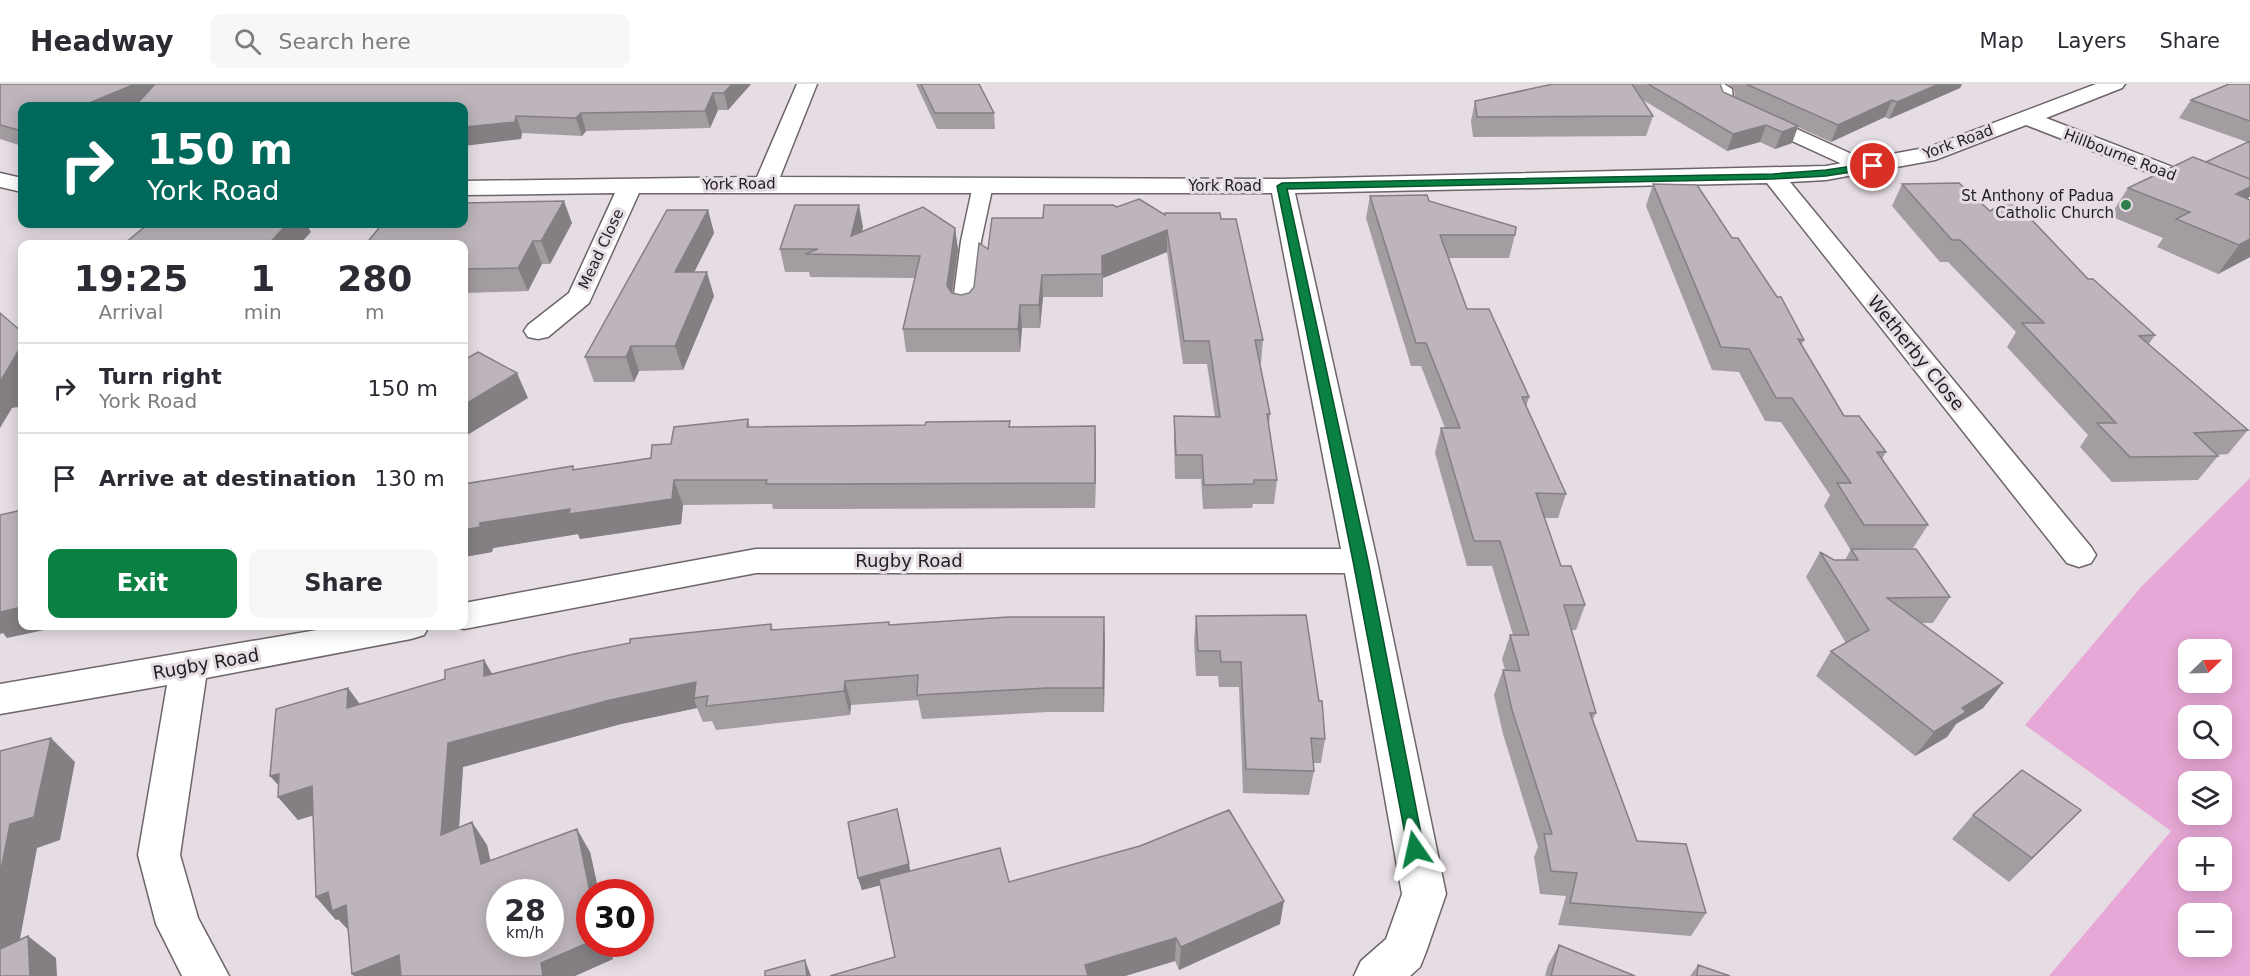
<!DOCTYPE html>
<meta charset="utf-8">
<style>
body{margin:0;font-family:"DejaVu Sans",sans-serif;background:#f7f7f7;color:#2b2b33;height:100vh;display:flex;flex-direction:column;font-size:22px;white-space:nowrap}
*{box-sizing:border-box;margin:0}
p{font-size:20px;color:#7c7c81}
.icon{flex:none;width:33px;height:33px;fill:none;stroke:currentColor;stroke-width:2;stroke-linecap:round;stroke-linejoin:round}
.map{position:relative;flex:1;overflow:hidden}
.side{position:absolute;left:18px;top:156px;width:450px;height:390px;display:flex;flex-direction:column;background:#fff;border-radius:12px;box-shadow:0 3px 15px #0003}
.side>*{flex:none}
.hud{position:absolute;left:18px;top:18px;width:450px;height:126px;border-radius:12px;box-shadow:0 3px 15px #0003;background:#00695c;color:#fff;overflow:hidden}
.needle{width:39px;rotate:67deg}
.tools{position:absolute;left:2178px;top:555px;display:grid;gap:12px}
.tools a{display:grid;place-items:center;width:54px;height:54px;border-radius:12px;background:#fff;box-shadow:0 3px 15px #0003;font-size:30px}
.speed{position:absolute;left:486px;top:795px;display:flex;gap:12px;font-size:30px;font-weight:700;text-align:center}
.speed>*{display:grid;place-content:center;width:78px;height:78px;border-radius:50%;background:#fff;box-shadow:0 3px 15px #0003;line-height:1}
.speed small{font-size:15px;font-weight:400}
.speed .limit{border:9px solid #d22;background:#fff;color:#111}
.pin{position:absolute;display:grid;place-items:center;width:51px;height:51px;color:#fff;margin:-26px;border:3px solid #fff;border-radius:50%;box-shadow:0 2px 6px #0007}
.me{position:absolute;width:66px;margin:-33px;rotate:349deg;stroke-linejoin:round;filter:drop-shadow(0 0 4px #0008)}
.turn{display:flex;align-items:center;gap:21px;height:126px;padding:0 30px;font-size:27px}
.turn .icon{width:78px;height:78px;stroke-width:2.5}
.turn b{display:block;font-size:42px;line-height:51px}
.eta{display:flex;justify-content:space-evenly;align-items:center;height:102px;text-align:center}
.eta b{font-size:36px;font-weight:700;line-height:42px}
.cta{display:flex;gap:12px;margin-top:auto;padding:12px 30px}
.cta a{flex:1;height:69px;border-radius:12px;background:#0b8043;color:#fff;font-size:24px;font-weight:700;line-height:69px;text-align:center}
.cta a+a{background:#f7f7f7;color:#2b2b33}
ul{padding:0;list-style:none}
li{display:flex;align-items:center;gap:18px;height:90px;padding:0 30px;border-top:2px solid #e1e1e2}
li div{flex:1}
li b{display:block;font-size:22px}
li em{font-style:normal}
header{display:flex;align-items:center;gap:36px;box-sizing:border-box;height:84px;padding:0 30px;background:#fff;border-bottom:2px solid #e1e1e2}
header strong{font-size:28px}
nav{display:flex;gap:33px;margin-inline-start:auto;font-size:21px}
.search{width:420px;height:54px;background:#f7f7f7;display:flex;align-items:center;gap:15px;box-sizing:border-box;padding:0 21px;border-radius:12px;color:#7c7c81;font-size:22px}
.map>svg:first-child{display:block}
.green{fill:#e8a8d7;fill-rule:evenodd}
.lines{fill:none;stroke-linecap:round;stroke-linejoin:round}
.service-casing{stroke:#6d656a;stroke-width:3}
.minor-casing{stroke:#6d656a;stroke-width:3}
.service{fill:#fff;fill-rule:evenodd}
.minor{fill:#fff;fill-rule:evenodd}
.wall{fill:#a39ca1}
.shaded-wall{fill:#847f83}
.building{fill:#bdb5bb;stroke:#847f83;stroke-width:1.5;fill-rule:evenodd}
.route{fill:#0b8043;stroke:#07532c;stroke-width:1.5}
.poi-dot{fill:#2e7e4e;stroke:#e5dde3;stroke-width:2}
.labels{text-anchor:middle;stroke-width:6;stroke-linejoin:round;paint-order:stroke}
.far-street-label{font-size:15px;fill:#211e20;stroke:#e5dde3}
.far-poi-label{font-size:15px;fill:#211e20;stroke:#e5dde3;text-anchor:end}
.street-label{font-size:18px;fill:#211e20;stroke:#e5dde3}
</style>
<header>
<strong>Headway</strong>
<div class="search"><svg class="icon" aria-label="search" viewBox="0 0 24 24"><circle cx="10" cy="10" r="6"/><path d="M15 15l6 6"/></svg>Search here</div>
<nav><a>Map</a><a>Layers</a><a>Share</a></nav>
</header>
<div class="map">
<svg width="2250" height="892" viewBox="0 0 2250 892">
<rect width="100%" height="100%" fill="#e5dde3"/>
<path class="green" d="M2250 394V892H2049L2171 747 2025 641 2141 503ZM2188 566H2222V598H2188ZM2188 632H2222V664H2188ZM2188 698H2222V730H2188ZM2188 764H2222V796H2188ZM2188 830H2222V862H2188Z"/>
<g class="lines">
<g class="service-casing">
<path id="service" d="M1724 0 1732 5 1733 16 1854 71 1868 84 1866 88C1854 91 1849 85 1840 79L1718 23C1714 17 1714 7 1718 1Z
M983 95 990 97 993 101 981 157 974 225 971 230 963 232 955 230 952 225 961 157 973 101 976 97Z"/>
</g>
<g class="minor-casing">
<path id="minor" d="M797 0H817L780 93 1282 95 1826 82 1930 63 2096 0H2125L2122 4 2046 34 2250 113V128L2026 41 1935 76 1826 96 1790 98 2091 463 2096 471 2091 479 2079 483 2067 479 1767 99 1295 109 1377 477 1446 810 1426 868 1420 883 1410 892H1354L1361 877 1386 855 1402 810 1345 489H756L464 545 452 542H464V519L756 465H1341L1272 109H639L589 219 548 253 538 255 528 253 524 247 528 241 569 209 615 109 464 111V97L757 93Z
M0 89 22 94V108L0 103Z
M340 542H429L424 551 411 555 206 594 180 771 198 834 229 892H182L156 840 138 771 167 601 0 630V600Z"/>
</g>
<use href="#service" class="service"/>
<use href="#minor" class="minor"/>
</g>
<path class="wall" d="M0 0H751L728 26H718L710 44 586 47 582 52 522 49 521 55 136 21 22 22V62L0 55Z
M916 0H979L994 29 995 45H937Z
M1553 0H1720L1723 8 1735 14 1734 5 1728 0H1962L1960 4 1889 35 1885 33 1831 58 1798 43 1792 59 1775 65 1760 58 1727 67 1643 16 1653 32 1646 52 1473 53 1471 37 1475 17Z
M2250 0V112L2248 115 2250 173 2218 190 2157 163 2163 154 2110 132 2128 104 2206 78 2247 58 2179 34 2191 16Z
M1653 100 1732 154 1804 256 1801 261 1844 332 1886 368 1882 375 1928 441 1913 464 1850 465 1824 422 1830 411 1781 338 1765 337 1739 288 1712 286 1646 122Z
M1902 100 1990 127 2088 195 2155 251 2149 260 2248 346 2228 370 2217 371 2218 372 2198 396 2112 398 2080 363 2088 351 2007 263 2016 248 1948 178H1940L1892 122Z
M1370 112 1429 117 1515 151 1509 174H1448L1467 225 1529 313 1526 323 1566 410 1558 434H1544L1561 482 1585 521 1576 546H1571L1596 629 1592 637 1637 757 1706 829 1691 852 1558 841 1566 812 1540 810 1534 773 1538 763 1503 650 1494 611 1503 586H1505L1502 575 1510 551H1513L1492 482H1467L1435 369 1441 344H1445L1421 282H1411L1366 134Z
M1117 123 1165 131 1221 135 1263 256 1261 279H1260L1270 330 1269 341 1277 396 1274 420H1253L1252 424 1203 425 1201 395H1175L1174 356V332L1215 333 1207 280H1183L1167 168 1103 194V213H1043L1040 244H1022L1020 268H906L903 245 915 194 810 193 809 188H785L780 165 863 143 862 147 955 144 958 166 952 209 961 211 969 209 974 203 988 165 1043 134Z
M708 126 714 149 694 188 714 212 683 286 639 287 634 298H594L585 273Z
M572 139 550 180H542L528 207 468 209 464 217V160H366Z
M748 335 750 343 925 341 1010 337V343L1096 367 1095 424 829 425H773L772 420 683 421 681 440 580 455 578 450 493 464 492 468 464 473V400L574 385 651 374 671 360Z
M1851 465 1950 513 1933 539H1920L2003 599 1983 624 1956 640 1947 653 1915 672 1816 592 1831 567 1846 559 1806 493 1820 468 1834 476H1845Z
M1196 532 1319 617 1325 655 1321 679H1313L1314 687 1309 711 1243 709 1239 603H1219L1218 592H1196L1194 557Z
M771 540 773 546 890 541 1105 557 1104 628H1048L922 635 918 616 851 621 850 631 716 646 712 637 703 638 697 624 621 640 463 683 459 743 487 761 490 776 590 768 613 875 575 892H354L352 890 349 846 338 835 336 836 316 813 313 731 298 736 278 713 348 604 360 620 445 595 484 576 492 590Z
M897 725 910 787 1009 798 1280 840 1179 886 1175 877 1125 892H830L895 873 881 801 862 806 858 794Z
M2081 726 2009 798 1952 755 1973 731Z
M1559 861 1635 892H1545L1548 881Z
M1698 881 1730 892H1690Z"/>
<path class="shaded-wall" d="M135 0H176L177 3 133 22H82Z
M732 0H751L728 26 724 9Z
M1939 0H1962L1960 4 1889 35 1897 18Z
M713 9 718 26 710 44 705 27Z
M1892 16 1885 33 1831 58 1838 41Z
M581 29 586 47 582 52 576 34Z
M516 32 522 49 521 55 464 62V43Z
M1766 41 1760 58 1727 67 1733 50Z
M1798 42 1792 59 1775 65 1782 48Z
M2250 103V112L2240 126 2236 110Z
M564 117 572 139 550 180 541 157Z
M859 121 863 143 856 171 851 152Z
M708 126 714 149 682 212 675 188Z
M287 140H306L311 148 300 160H269Z
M955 144 958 166 950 225 947 202Z
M1167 146V168L1103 194V213L1102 172Z
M2250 155V173L2218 190 2239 161Z
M533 157 542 180 528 207 518 184Z
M707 188 714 212 683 286 675 262Z
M1042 191 1043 213 1040 244 1039 221Z
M464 198 468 209 464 217Z
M1020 221 1022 244 1020 268 1018 245Z
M22 261V316L18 323 12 324 0 344V298Z
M631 262 639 287 634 298 626 273Z
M517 289 528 314 464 353V321Z
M1095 342 1096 367 1095 424Z
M674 396 683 421 681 440 580 455 578 450 493 464 492 468 464 473V446L480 439Z
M22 523V542H63L7 554 3 549 0 550V528Z
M1104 533 1105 557 1104 628 1103 604Z
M484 576 498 600 484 592Z
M845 597 851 621 850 631 844 607Z
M696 598 694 614 697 624 621 640 463 683 457 774 441 751 448 659 610 616Z
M2003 599 1983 624 1956 640 1947 653 1915 672 1934 648 1962 624Z
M348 604 365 628 347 624Z
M51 654 75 678 60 756 37 764 13 892 0 885V790L10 740Z
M279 690 312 702 331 726 298 736 278 713 286 710 270 692Z
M2081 726 2009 798 2032 774Z
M472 738 487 761 496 802 481 780Z
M899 738 912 793 862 806 858 794Z
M577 745 590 768 599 808H590Z
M328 808 346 821 352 850 338 835 336 836 316 813Z
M1284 817 1280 840 1179 886 1181 863Z
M28 852 56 874 57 892H30Z
M1176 854 1175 877 1125 892H1086L1085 881Z
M590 858V860H610L613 875 575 892H543L541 879Z
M399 871 418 892H354L352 890Z
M805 876 811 892H807Z"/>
<path class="building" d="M0 0H135L82 22H22V47L0 41Z
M155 0H732L724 9H713L705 27 581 29 576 34 516 32 515 38 464 43V22H135Z
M921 0H979L994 29H935Z
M1553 0H1632L1653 32 1477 33 1475 17Z
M1648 0H1720L1723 8 1798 42 1782 48 1766 41 1733 50Z
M1746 0H1939L1897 18 1892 16 1838 41Z
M2229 0H2250V37L2191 16Z
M2250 57V95L2206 78Z
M2193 73 2250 95V103L2236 110 2250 116V155L2239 161 2176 135 2190 128 2128 104Z
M1959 99 1990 127 2012 115 2088 195H2093L2155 251 2139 252 2248 346 2194 349 2218 372 2130 373 2097 339H2116L2022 239H2044L1960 156H1952L1902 100Z
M1653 100 1697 101 1732 154H1738L1777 213H1781L1804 256 1798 255 1844 332H1859L1886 368H1877L1928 441H1864L1837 399H1851L1792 314H1776L1749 265 1721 263Z
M1427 111 1429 117 1516 143 1515 151H1440L1467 225H1489L1529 313H1522L1566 410 1536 409 1561 482H1571L1585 521H1564L1596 629H1590L1637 757 1686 760 1706 829 1570 819 1577 789 1551 787 1544 750H1552L1512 626 1503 586 1520 587 1510 551H1529L1500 457H1474L1441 344H1460L1426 259H1416L1370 112Z
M1139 115 1165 131V129H1220L1221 135H1236L1263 256H1255L1270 330H1267L1277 396H1254V400L1204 401 1202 371H1176L1174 332 1220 333 1209 257H1184L1167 146 1102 172V190L1042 191 1039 221H1020L1018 245H903L920 172 805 170 818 165H780L795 121H859L851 152 923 123 955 144 947 202 952 209 961 211 969 209 974 203 979 159 988 165 992 134H1043L1044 121H1113L1117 123Z
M564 117 541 157H533L518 184 464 185V160H366L382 140H464V119Z
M667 126H708L675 188H707L675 262H631L626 273H585Z
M148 140H287L269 160H124Z
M0 229 22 248V261L0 298Z
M478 268 517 289 464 321V276Z
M748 335 747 343 925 341 926 338 1010 337 1009 343 1095 342V399L823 400H766L767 396H674L672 415 569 430 570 425 480 439V443L464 446V400L573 382V386L651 374 652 361 671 360 674 343Z
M22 426V523L0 528V431Z
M1851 465H1916L1950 513 1887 514 2003 599 1962 624 1966 628 1934 648 1831 567 1869 546 1820 468 1834 476H1858Z
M1306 531 1319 617H1322L1325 655 1311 654 1314 687 1246 685 1241 578H1221L1220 567H1198L1196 532Z
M1008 533H1104L1103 604H1047L917 611 918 591 845 597 844 607 706 622 708 612 694 614 696 598 610 616 448 659 441 751 472 738 481 780 577 745 590 808V858L541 879 543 892H401L399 871 352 890 346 821 332 827 328 808 316 813 312 702 278 713 279 690 270 692 276 625 348 604 347 624 445 595V586L484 576V592L574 570 630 559V555L771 540V546L889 538V541ZM500 808H550V860H500Z
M51 654 34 733 10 740 0 790V667Z
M2022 686 2081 726 2032 774 1973 731Z
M897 725 909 780 858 794 848 738Z
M1229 726 1284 817 1181 863 1176 854 1085 881 1088 892H830L895 873 879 795 1000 764 1009 798 1140 762Z
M28 852 30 892H0V865Z
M1559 861 1635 892H1551Z
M805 876 807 892H765V887Z
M1698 881 1730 892H1697Z"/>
<path class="route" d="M1873 79 1876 80V84L1826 92 1773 95 1287 105 1368 477 1424 765 1422 771 1415 773 1409 771 1353 477 1277 102 1282 99 1773 90 1826 86Z"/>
<circle class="poi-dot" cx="2126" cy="121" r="6"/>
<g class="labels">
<g class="far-street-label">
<text transform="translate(1958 58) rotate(-20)" y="5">York Road</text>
<text transform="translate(2120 71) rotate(21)" y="5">Hillbourne Road</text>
<text transform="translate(739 100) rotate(-1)" y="5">York Road</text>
<text x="1225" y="107">York Road</text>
<text transform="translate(601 165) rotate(-65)" y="5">Mead Close</text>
</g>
<g class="far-poi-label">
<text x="2114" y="117">St Anthony of Padua<tspan x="2114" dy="17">Catholic Church</tspan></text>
</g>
<g class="street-label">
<text transform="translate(1916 269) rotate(51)" y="6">Wetherby Close</text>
<text x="909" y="483">Rugby Road</text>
<text transform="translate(206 580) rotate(-10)" y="6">Rugby Road</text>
</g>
</g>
</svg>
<div class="tools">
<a><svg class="needle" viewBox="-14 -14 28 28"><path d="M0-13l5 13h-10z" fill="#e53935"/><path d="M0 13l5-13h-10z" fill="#7c7c81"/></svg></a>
<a><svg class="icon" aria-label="search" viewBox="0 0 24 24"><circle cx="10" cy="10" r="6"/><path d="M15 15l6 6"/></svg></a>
<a><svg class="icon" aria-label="layers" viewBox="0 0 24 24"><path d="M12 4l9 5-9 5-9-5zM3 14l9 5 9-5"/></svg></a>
<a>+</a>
<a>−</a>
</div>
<div class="speed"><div>28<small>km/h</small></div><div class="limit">30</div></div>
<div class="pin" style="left:1873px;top:82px;background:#d93025"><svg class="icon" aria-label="arrive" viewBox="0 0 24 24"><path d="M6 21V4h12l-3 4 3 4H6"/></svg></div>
<svg class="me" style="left:1415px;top:765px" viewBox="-20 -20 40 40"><path d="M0-17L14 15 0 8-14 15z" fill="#0b8043" stroke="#fff" stroke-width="4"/></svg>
<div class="hud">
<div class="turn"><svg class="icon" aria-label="right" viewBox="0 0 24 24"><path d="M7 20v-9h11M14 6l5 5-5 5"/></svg><div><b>150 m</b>York Road</div></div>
</div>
<section class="side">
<div class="eta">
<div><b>19:25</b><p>Arrival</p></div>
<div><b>1</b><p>min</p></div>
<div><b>280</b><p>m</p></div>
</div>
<ul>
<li><svg class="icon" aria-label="right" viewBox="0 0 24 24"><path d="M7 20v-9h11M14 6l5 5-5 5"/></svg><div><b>Turn right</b><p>York Road</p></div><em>150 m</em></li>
<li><svg class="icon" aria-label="arrive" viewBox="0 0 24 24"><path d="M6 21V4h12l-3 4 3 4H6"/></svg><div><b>Arrive at destination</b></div><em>130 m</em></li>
</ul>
<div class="cta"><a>Exit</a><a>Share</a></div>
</section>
</div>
